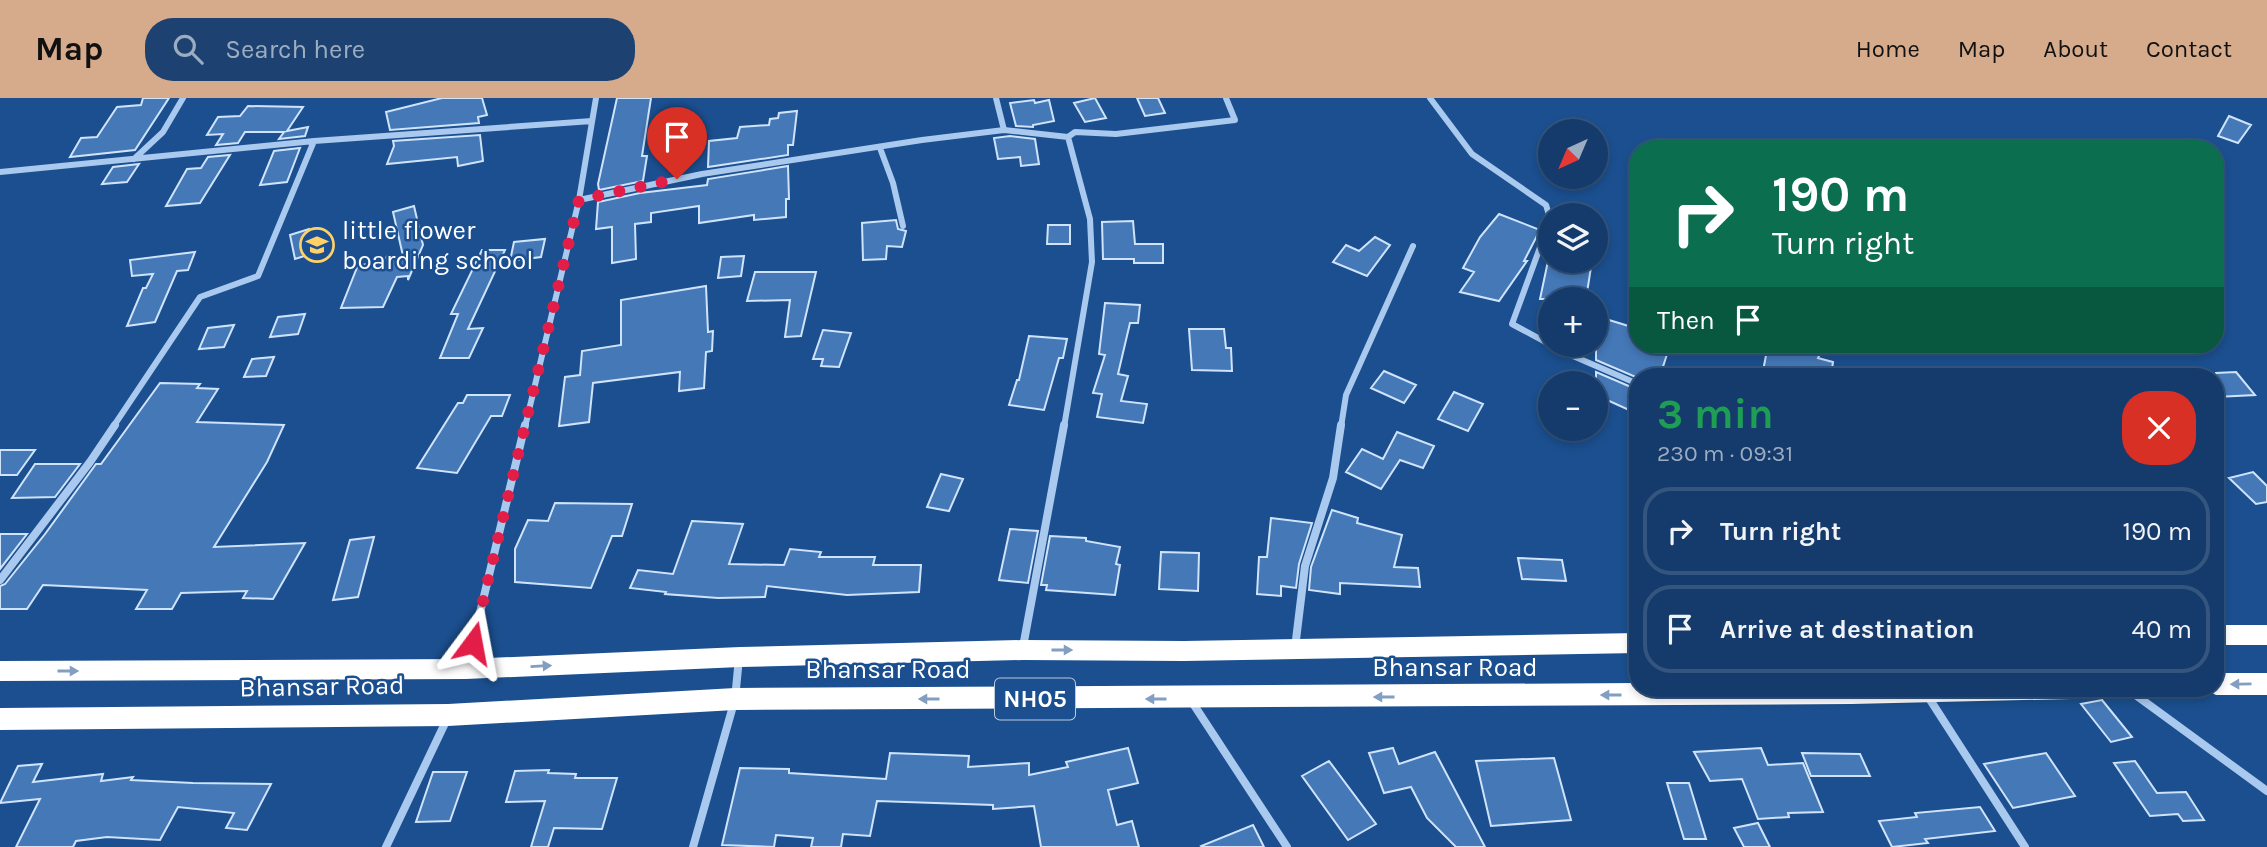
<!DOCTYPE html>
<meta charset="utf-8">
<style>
body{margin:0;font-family:Karla,sans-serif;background:#1d4271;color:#f1f3f6;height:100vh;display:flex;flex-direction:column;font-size:26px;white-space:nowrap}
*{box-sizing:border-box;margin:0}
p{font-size:23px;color:#9dadc1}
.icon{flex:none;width:38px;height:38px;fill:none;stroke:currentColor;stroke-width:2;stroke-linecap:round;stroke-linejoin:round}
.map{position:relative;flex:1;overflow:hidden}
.sheet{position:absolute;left:1629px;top:270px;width:595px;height:329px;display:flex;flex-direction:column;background:#143b6b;border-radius:28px;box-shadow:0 4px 10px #0003,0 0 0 2px #33557e}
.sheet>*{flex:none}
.top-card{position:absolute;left:1629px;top:42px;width:595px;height:214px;border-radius:28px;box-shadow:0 4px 10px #0003,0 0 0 2px #33557e;background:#0b6e4f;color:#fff;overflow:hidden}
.needle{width:46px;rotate:224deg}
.fabs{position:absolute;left:1538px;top:21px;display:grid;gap:14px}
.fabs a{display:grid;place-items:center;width:70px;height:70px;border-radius:50%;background:#143b6b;box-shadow:0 4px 10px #0003,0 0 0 2px #33557e;font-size:35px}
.pin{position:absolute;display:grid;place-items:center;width:60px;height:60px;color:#fff;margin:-72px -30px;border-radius:50% 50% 50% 0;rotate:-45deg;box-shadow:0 0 7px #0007}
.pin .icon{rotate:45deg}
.me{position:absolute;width:77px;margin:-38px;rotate:13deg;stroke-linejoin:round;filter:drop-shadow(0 0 5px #0008)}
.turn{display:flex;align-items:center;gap:24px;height:147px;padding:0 28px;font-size:32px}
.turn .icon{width:91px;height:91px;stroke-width:2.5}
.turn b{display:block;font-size:49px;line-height:60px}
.then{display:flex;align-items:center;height:66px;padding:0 28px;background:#0003;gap:14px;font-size:26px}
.round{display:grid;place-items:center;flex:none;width:74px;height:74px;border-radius:28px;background:#1d4271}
.head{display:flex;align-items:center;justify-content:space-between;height:119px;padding:0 28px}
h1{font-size:42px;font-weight:700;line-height:52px;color:#1e9e55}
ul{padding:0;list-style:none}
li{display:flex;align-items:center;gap:21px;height:88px;margin:0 14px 10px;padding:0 14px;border:4px solid #33557e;border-radius:28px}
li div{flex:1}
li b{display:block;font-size:26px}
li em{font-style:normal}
header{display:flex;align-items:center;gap:42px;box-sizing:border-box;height:98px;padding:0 35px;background:#d6ab8b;color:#111}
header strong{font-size:33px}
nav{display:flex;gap:38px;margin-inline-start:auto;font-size:24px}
.search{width:490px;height:63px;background:#1d4271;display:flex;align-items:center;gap:18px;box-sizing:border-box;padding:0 24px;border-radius:28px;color:#9dadc1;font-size:26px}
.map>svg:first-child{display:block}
.building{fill:#4478b7;stroke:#cfe3fa;stroke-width:2}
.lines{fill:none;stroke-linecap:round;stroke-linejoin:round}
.street-far1{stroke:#a9c9ee;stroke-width:6}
.street{stroke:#a9c9ee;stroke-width:8}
.highway{fill:#fff;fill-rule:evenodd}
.oneway{fill:#829ec1}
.route{stroke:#e11d48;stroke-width:12;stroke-dasharray:0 21.6}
.labels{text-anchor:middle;stroke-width:5;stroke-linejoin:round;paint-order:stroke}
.shield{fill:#1b4f8f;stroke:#bbcadd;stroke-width:2}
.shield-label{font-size:24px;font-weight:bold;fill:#fff}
.poi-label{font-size:26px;fill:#fff;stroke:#1b4f8f;text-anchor:start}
.street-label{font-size:26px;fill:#fff;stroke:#1b4f8f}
</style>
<header>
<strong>Map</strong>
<div class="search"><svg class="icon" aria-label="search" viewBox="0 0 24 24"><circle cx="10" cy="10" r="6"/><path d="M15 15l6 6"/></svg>Search here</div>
<nav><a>Home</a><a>Map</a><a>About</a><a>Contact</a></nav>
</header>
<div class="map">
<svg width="2267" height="749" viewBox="0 0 2267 749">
<rect width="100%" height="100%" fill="#1b4f8f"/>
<path class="building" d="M143 0H169L135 52 70 59 81 40 97 39 117 9 141 7Z
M442 0H482L487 17 478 19 479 25 390 32 386 14Z
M617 0H651L642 58H647L643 83 599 92 598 86Z
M1095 0 1106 20 1085 24 1074 5Z
M1137 0H1158L1165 15 1145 18Z
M1034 2 1035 5 1049 2 1054 23 1033 27V29L1016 28 1010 5Z
M248 8 303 9 287 33 308 29 305 38 279 41 284 34H245L238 45 216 47 223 36 207 37 218 19 240 18Z
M797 13 793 47H788V57L708 69 709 43 737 40 740 29 769 27 770 21 778 20 779 15Z
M2229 18 2251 27 2238 45 2218 38Z
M480 37 483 63 458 68 457 59 387 66 394 48 393 43Z
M1010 38 1035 41 1039 66 1021 68 1020 59 998 61 994 40Z
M300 50 287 84 260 87 274 53Z
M230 57 200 105 166 108 187 71 201 70 208 59Z
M139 66 127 84 102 86 113 69Z
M788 68 789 101H786V119L754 122V117L699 125V108L651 115V124L635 126 636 161 612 165V129L596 131 598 104 640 95 707 87 708 81Z
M414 108 423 147 408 182V178L397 179 383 209 341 210 358 167 384 165 387 158H403L393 114Z
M1499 116 1540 132 1524 163H1527L1499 203 1460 194 1474 174 1463 170 1480 139Z
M896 122 898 131 906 133 902 149 887 148 886 161 863 162 862 125Z
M1133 123 1135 146H1163V165H1134V161H1103L1102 124Z
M1048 127H1070V146H1047Z
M309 131 314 155 295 161 290 137Z
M1375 139 1390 147 1367 178 1333 164 1346 147 1359 153Z
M545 141 541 159 510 163 514 144Z
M482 152H505L468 231 483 230 469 260H440L458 216H451Z
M195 154 188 172 177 173 155 224 127 228 143 190H146L153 176 132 178 130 162Z
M744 158 741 178 718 180 721 159Z
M1548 163H1592L1586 201H1540Z
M755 174H816L801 238 785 239 790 202 747 203Z
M706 188 708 234 713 233 712 253 706 254 704 290 679 293 680 274 593 285 589 324 559 328 565 279 580 277 582 253 621 247V202Z
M1105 205 1140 207 1138 225H1130L1118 276 1128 278 1121 303 1147 306 1143 325 1097 319 1102 296 1093 295 1105 257 1099 256Z
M305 216 298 236 270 239 278 219Z
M1596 218 1635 230 1632 238 1638 240V247H1659L1669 250 1660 278 1638 280 1596 262Z
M234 227 224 249 199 251 208 230Z
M1189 231H1224L1226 250H1231L1232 273 1192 272Z
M823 232 851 235 839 269 821 268 823 261H813Z
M1029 238 1067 241 1063 260H1059L1044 312 1009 307 1017 282H1019Z
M1768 247H1824L1818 260 1833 264 1831 278H1816L1787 269 1786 278H1762Z
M274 259 266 278 244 279 252 261Z
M1384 273 1416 287 1404 305 1371 290Z
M1596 274 1638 292V313L1631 309 1629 312 1596 297Z
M2236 274 2255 297 2216 299V275Z
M160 285 200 286 197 290 218 291 197 324 284 327 267 364 214 449 305 445 273 501 243 500 247 493 181 495 172 511H136L147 492 43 487 27 511H0V488L5 486 45 436 96 366H101Z
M1454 294 1483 306 1468 333 1438 321Z
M467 297H510L502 318H491L457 375 417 370 458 305H463Z
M1397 334 1434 348 1423 370 1400 362 1381 391 1346 374 1362 351 1383 361Z
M0 352H35L17 377H0Z
M35 366H80L55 399 12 400Z
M2253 374 2267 388V404L2256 406 2229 380Z
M941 376 963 381 949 413 927 409Z
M555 405 632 406 622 438H612L591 490 515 484V451L528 422 548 423Z
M1332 412 1358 420 1357 425 1402 437 1394 469 1418 470 1420 489 1340 485V496L1309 492 1311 469Z
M1271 420 1312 425 1299 466 1296 490 1281 488V498L1257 496 1259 459H1267Z
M692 423 743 426 729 466 784 467 790 451 821 454 819 459H875L873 467H921L919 494 847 497 767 488 765 499 718 500 665 496 666 494 630 490 638 472 673 476Z
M1010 431 1038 433 1028 485 999 482Z
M0 436H27L0 471Z
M1050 438 1086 440V443L1120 449 1116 466 1120 467 1115 497 1046 492 1047 487H1041Z
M374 439 358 499 333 502 350 442Z
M1161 454 1199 455 1198 493 1159 491Z
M1518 460 1562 462 1566 483 1522 481Z
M2102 602 2132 639 2111 644 2081 606Z
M1128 650 1138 685 1108 692 1117 727 1132 723 1139 749H1041L1034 708 993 711V707L877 703 870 738 843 736 841 749H811L813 740 776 737 774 749 722 747 740 670 789 671V675L886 681 890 655 969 658 968 669 1029 665V677L1068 669 1066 664Z
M1393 650 1399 666 1435 654 1485 749H1456L1427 720 1411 689 1384 695 1369 655Z
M1761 650 1768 667 1803 665 1823 714 1788 715 1789 719 1758 721 1742 681 1710 683 1694 654Z
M1802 655 1860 656 1870 678H1811Z
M2046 655 2075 698 2013 710 1984 666Z
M1554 660 1571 722 1491 728 1476 663Z
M1329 663 1376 726 1348 742 1302 678Z
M2135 663 2157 695 2186 694 2204 722 2183 723 2178 716 2150 718 2114 665Z
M42 666 33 684 103 676 101 683 133 679 131 682 193 685 271 686 247 732 226 730 234 715 178 709 160 742 107 739 76 743 73 749H16L40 701 0 705 18 668Z
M549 672 548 675 576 676 575 680H617L602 731 554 730 548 749H531L545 703 506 704 515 673Z
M433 674H467L450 723 416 724Z
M1667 685H1689L1706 741H1684Z
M1980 709 1995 733 1925 741 1928 745 1892 749 1879 723 1917 719 1915 715Z
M1758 725 1770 749H1744L1734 730Z
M1253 727 1264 749H1202L1201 748Z"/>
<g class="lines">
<path class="street-far1" d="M996 0 1004 32
M1430 0 1472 56 1546 107 1550 120
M1068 39 1075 34 1116 36 1235 22 1226 0
M880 50 893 85 903 128
M134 61 163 34 183 0
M0 74 314 43 592 23
M579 102 702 76 922 42 1004 32 1068 39 1090 121 1092 164 1064 329
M1550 122 1512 226 1566 255 1638 286
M113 329 200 199 258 178 314 43
M525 329 579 102 596 0
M1341 329 1346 297 1413 148"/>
<path class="street" d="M0 482 90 364 115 327
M1023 549 1064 327
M1295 550 1305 468 1333 380 1341 327
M467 569 525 327
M2126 590 2267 693
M1927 597 2025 749
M1192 604 1287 749
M386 749 447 621
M693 749 735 601 739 560"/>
<path class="highway" d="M2216 527H2267V547H2216Z
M1638 535V555L1184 563 1023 562 740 569 466 581 0 583V563L466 561 740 549 1023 542 1184 543Z
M2216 575H2267V597H2216L2208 593 2206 590H2216Z
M1638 585V590H2083L2079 598 2071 601 1851 606 735 612 448 628 0 632V610L448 606 735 590Z"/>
</g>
<defs><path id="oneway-solid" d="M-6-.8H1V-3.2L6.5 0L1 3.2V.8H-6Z" transform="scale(1.75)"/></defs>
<g class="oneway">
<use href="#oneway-solid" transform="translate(1062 552)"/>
<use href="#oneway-solid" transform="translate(541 568) rotate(-3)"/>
<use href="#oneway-solid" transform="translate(68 573)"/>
<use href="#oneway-solid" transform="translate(2241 586) rotate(179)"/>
<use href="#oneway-solid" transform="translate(1611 597) rotate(180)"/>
<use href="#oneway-solid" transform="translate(1384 599) rotate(180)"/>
<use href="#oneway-solid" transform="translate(929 601) rotate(180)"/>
<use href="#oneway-solid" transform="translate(1156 601) rotate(180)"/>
</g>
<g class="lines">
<path class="route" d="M473 545 579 102 677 81"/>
</g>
<defs>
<g id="school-ring" transform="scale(1.75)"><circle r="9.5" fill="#1b4f8f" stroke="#ffd166" stroke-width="1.5"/><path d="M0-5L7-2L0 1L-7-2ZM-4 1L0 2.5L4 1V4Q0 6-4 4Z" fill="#ffd166"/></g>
</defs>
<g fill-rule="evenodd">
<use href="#school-ring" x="317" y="147"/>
</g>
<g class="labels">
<rect class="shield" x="995" y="580.5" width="80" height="41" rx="5"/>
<g class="shield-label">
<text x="1035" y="609">NH05</text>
</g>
<g class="poi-label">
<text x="342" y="141">little flower<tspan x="342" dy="30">boarding school</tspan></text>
</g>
<g class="street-label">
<text x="1455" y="578">Bhansar Road</text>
<text x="888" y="580">Bhansar Road</text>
<text transform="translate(322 588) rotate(-1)" y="9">Bhansar Road</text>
</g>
</g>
</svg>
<div class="fabs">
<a><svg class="needle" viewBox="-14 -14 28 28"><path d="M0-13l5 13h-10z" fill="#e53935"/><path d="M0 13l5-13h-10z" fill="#9dadc1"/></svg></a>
<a><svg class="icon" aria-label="layers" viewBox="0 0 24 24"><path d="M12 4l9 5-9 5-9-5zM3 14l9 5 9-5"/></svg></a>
<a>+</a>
<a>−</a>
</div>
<div class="pin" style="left:677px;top:81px;background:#d93025"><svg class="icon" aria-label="arrive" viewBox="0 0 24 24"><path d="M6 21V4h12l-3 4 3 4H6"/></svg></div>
<svg class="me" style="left:473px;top:545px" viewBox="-20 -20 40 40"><path d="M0-17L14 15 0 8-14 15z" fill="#e11d48" stroke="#fff" stroke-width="4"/></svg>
<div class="top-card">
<div class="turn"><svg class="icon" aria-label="right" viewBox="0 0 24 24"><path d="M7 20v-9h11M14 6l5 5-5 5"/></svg><div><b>190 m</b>Turn right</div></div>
<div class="then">Then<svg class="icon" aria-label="arrive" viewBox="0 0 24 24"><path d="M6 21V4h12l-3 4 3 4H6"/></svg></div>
</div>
<section class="sheet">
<div class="head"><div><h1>3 min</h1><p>230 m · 09:31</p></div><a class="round" style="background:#d93025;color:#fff"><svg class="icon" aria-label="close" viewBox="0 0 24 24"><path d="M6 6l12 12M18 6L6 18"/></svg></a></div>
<ul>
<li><svg class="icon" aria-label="right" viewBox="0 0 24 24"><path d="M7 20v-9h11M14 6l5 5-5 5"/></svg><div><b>Turn right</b></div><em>190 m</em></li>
<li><svg class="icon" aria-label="arrive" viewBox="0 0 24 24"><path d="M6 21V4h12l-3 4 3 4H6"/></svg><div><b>Arrive at destination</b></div><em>40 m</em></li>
</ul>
</section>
</div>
